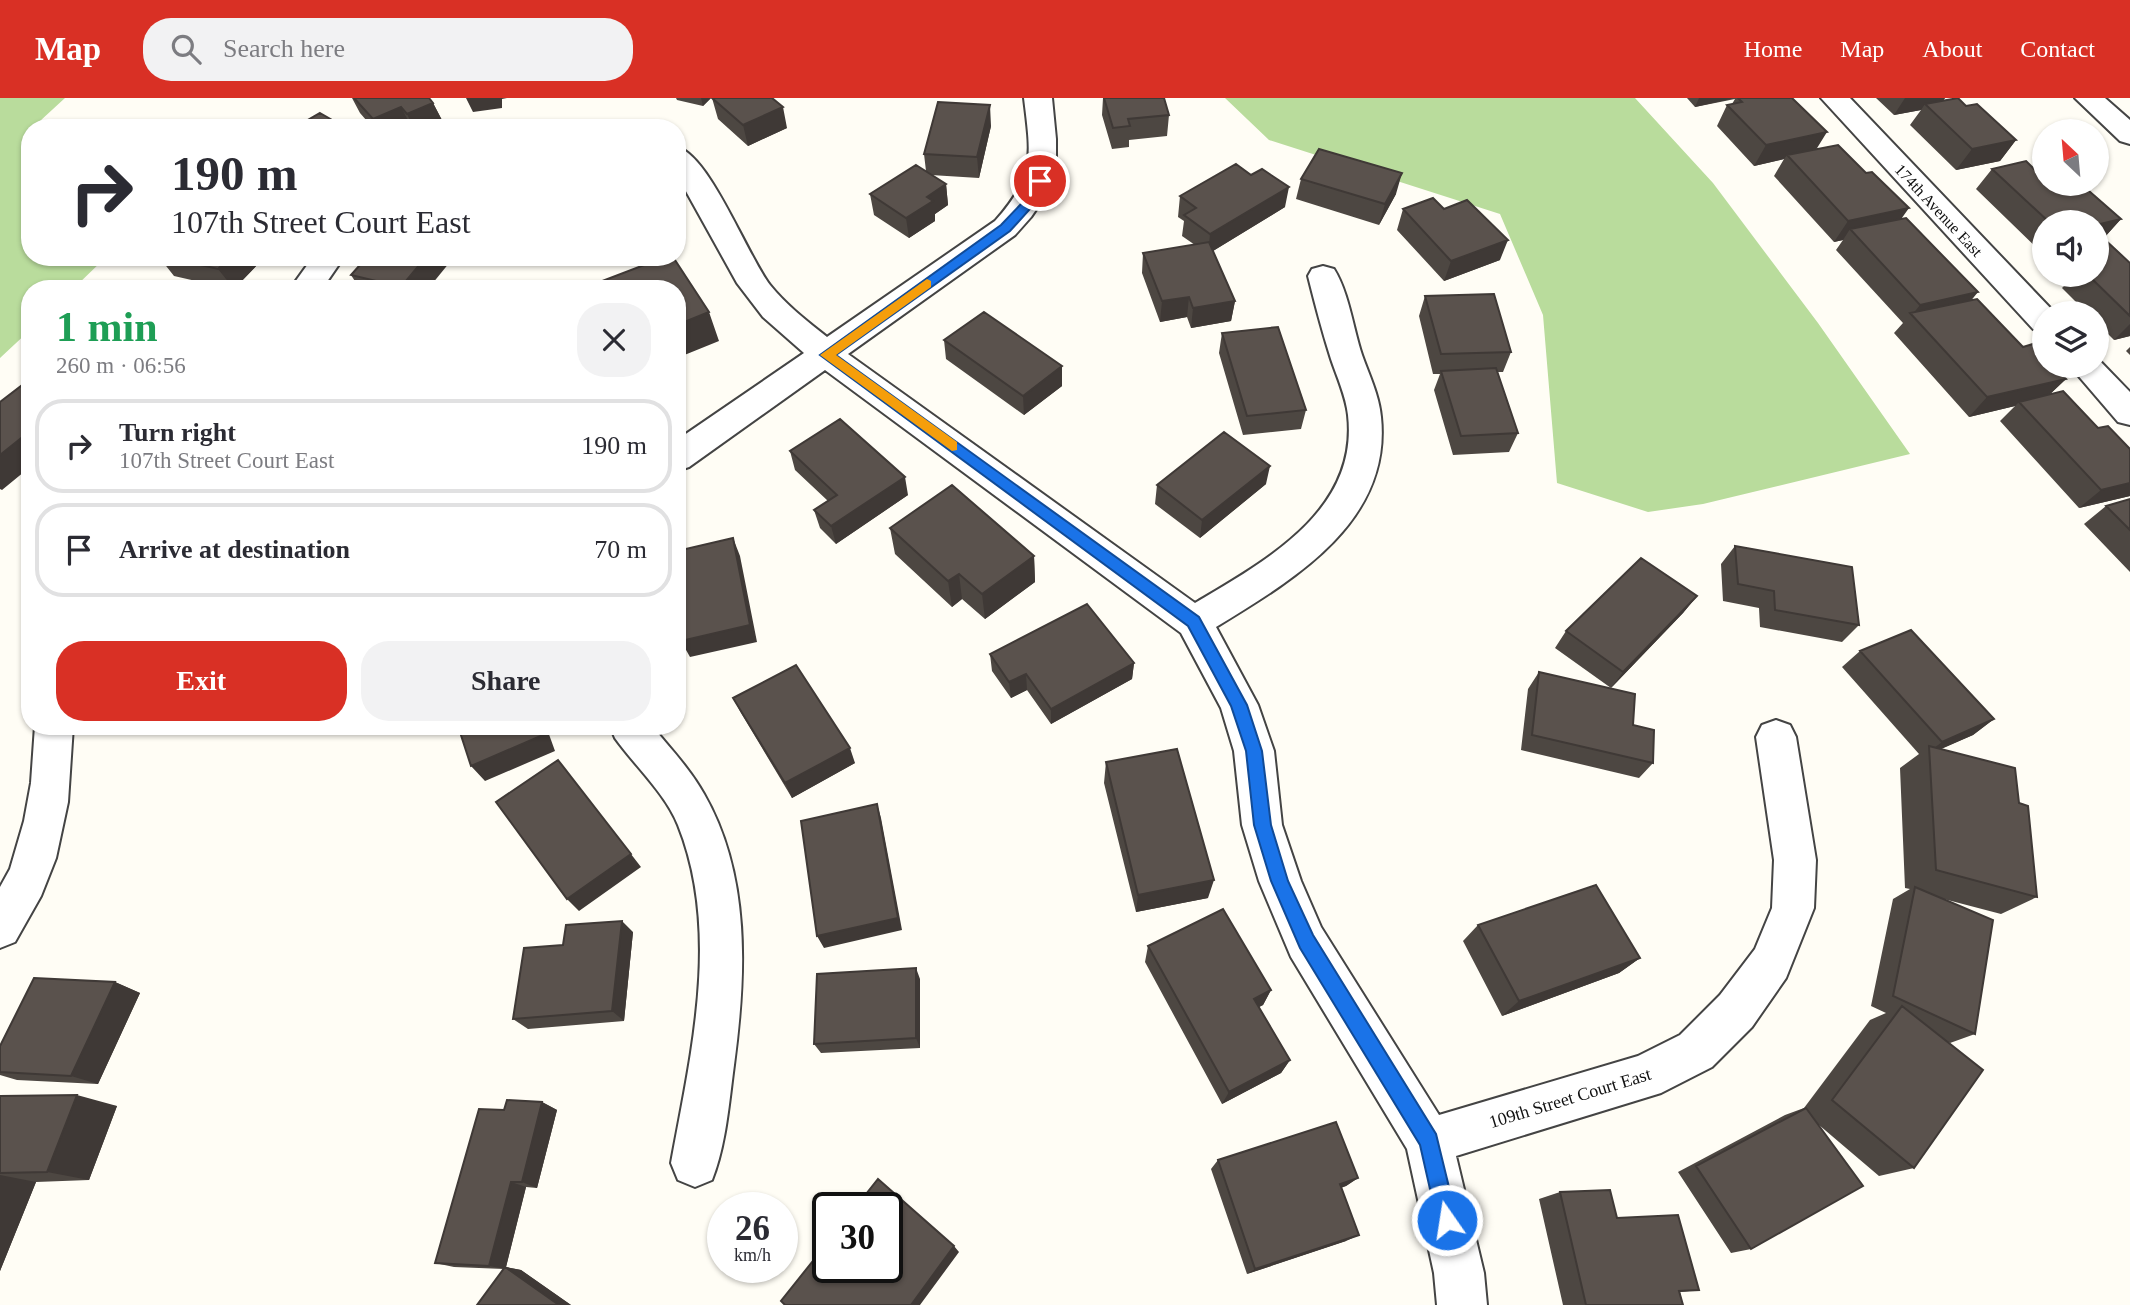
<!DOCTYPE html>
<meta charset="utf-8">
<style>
body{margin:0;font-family:"Times New Roman",serif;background:#f2f2f3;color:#2b2b33;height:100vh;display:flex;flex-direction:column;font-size:26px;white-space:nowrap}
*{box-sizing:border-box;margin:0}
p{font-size:23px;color:#7c7c81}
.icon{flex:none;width:38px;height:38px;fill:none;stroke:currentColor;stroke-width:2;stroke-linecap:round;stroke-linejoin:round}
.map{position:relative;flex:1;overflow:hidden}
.details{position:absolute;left:21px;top:182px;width:665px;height:455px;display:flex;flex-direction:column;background:#fff;border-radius:28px;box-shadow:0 2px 5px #0004}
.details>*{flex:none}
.guide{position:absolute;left:21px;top:21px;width:665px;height:147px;border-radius:28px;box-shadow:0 2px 5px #0004;background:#fff;color:#2b2b33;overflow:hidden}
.needle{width:46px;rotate:334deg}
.controls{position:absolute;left:2032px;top:21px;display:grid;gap:14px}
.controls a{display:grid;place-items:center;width:77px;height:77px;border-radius:50%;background:#fff;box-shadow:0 2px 5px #0004;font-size:35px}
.speed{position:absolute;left:707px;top:1094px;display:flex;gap:14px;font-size:35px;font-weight:700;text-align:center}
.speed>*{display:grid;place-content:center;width:91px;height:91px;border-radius:50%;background:#fff;box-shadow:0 2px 5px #0004;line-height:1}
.speed small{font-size:18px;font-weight:400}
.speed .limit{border:4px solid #111;border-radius:10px;background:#fff;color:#111}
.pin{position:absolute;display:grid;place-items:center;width:60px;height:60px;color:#fff;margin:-30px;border:4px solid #fff;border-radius:50%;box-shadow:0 2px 7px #0007}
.me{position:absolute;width:77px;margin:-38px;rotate:347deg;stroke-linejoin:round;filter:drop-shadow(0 0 5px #0008)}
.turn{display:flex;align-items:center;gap:24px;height:147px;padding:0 35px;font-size:32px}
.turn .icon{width:91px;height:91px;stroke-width:2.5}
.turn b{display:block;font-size:49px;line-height:60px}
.round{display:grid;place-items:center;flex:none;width:74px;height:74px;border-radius:28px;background:#f2f2f3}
.overview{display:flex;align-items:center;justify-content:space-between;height:119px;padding:0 35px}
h1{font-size:42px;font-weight:700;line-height:52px;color:#1e9e55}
.button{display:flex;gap:14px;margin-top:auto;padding:14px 35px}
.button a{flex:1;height:80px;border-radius:28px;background:#d93025;color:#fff;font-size:28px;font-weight:700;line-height:80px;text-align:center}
.button a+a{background:#f2f2f3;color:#2b2b33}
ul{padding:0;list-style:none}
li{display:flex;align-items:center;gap:21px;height:94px;margin:0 14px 10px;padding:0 21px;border:4px solid #e1e1e2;border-radius:28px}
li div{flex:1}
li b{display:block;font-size:26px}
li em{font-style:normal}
header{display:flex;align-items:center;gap:42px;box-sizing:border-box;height:98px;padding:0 35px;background:#d93025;color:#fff}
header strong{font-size:33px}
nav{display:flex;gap:38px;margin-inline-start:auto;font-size:24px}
.search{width:490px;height:63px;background:#f2f2f3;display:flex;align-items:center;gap:18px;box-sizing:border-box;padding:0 24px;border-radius:28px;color:#7c7c81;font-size:26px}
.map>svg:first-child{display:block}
.forest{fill:#b9dc9c}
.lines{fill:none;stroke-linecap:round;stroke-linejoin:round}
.minor-casing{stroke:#444;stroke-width:4}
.minor{fill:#fff;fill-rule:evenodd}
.wall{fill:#4d4742}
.shaded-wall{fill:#3f3936}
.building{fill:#5a524d;stroke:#3f3936;stroke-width:2}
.route{fill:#1a73e8;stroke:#114b97;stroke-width:2}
.slow{fill:#f59e0b}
.labels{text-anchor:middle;stroke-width:7;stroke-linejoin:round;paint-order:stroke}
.far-street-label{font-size:16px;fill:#111;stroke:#fff}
.street-label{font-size:18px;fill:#111;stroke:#fff}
</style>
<header>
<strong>Map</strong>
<div class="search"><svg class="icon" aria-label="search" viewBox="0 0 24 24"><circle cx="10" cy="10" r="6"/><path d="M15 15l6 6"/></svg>Search here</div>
<nav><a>Home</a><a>Map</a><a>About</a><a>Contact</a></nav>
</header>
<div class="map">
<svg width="2130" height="1207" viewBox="0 0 2130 1207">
<rect width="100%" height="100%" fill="#fffdf5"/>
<path class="forest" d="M0 0H65L40 23 41 30H30V159H106L73 191H30V232L0 260Z
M1225 0H1635L1713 85 1818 225 1910 356 1703 406 1648 414 1557 385 1543 217 1500 116 1269 42Z"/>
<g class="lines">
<g class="minor-casing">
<path id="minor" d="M1024 0H1052L1056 41V70L1046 97 1031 119 1015 137 848 256 1195 505C1265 463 1359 413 1348 317 1346 298 1337 279 1331 261 1322 233 1315 206 1308 178L1312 171 1323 168 1334 171C1349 195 1353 230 1362 257 1369 277 1379 297 1381 319 1392 424 1293 482 1216 529L1258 607 1274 653 1282 727 1301 783 1321 829 1439 1017 1638 958 1680 937 1720 897 1755 851 1772 810 1774 762 1756 639 1762 627 1776 622 1790 627 1796 639 1816 762 1814 810 1786 880 1752 929 1712 969 1661 995 1456 1058 1484 1175 1487 1207H1437L1434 1175 1407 1051 1291 859 1259 783 1242 727 1234 653 1221 610 1181 535 825 272 689 369 677 373V342L804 255 763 219 737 185 677 77V49C710 58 747 157 770 187 786 207 807 223 827 239L995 123C1036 77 1031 58 1024 0Z
M1821 0H1850L2055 215H2044V234L2033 231Z
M2075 0H2105L2130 22V46L2120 43Z
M313 159H344L322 191H290Z
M2097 260 2130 294V327L2118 324 2070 268H2096Z
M35 628H73L68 704 56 760 41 798 15 844 0 850V789L10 771 24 723 31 685Z
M610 628H652C670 650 690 671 704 696 751 778 746 877 734 967 729 1004 726 1047 712 1082L695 1089 678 1082 671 1065C691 956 721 834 678 727 665 695 635 668 615 640Z"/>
</g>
<use href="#minor" class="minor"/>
</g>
<path class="wall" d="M352 0H429L433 5 444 26 434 30H373L360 15Z
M676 0H711L703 8 677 2Z
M712 0 787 30 748 48 718 21Z
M1103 0H1164L1169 17 1167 38 1129 42V49L1112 51 1102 17Z
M1687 0H1792L1816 51 1901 121 1972 202 2023 249 2066 281 2050 296 2130 351V398L2079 410 2000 323 2015 308 1969 319 1894 235 1903 225 1836 152 1843 142 1834 144 1774 78 1784 61 1754 68 1717 28 1727 7 1732 6 1735 1 1695 9Z
M1876 0H1945L1942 3 1966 8 2016 42 2000 63 1956 72 1910 27 1921 12 1894 17Z
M991 28 979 80 931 77 946 86 948 107 935 116V123L909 140 874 117 870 96 926 73 924 56Z
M2026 63 2034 71 2044 69V86H2081L2121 121 2104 140 2130 165V238L2114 242 2096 224V215H2087L2062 190 2066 186 2057 177H2096V124H2044V155H2042L1976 91 1992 71Z
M1301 81 1396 96 1379 127 1296 101Z
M1180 98 1285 109 1213 153 1235 203 1231 223 1191 230 1187 219 1160 224 1142 175 1143 155 1195 147 1182 138 1184 123 1178 119Z
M1403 111H1444L1500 162 1444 183 1397 132Z
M159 159H258L261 163 234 191H231L174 178Z
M351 177 428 191H360Z
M1425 198 1511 254 1503 274H1497L1518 335 1509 354 1453 357 1434 292 1440 276H1433L1419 218Z
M1222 235 1306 312 1301 331 1243 337 1219 255Z
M944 242 1062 268V288L1024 317 946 261Z
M2130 249V257L2126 253Z
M790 353 908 397 836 446 820 430 814 412 828 403 795 372Z
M1266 386 1200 440 1155 406 1157 387Z
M2130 401V474L2084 426 2106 408Z
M890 430 1034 458 1035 484 985 521 962 501 952 509 895 456Z
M1735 448 1859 527 1842 544 1760 529 1759 510 1723 503 1721 466Z
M1697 498 1683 515 1611 590 1555 550 1566 533Z
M1860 553 1994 621 1973 637 1940 651 2019 705 2037 799 2001 816 1940 800 1975 936 1950 945 1946 943 1914 1070 1879 1078 1819 1027 1751 1151 1731 1155 1678 1074 1785 1017 1804 1010 1870 922 1886 915 1871 908 1893 801 1910 791 1905 790 1900 670 1919 656 1842 569Z
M990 556 1134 565 1132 581 1051 626 1027 592 1011 600 992 573Z
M1539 574 1633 627 1653 665 1639 680 1521 652 1528 591Z
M733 600 855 665 792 700 741 615Z
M1106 664 1208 800 1136 814 1104 685Z
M1478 827 1640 860 1619 875 1502 918 1463 843Z
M633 834 624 923 528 931 513 921 563 847Z
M1148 848 1271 892 1263 907 1259 909 1290 962 1281 975 1222 1006 1145 864Z
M920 881V950L821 955 814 946Z
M115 884 140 895 98 986 17 982 0 977V948Z
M0 998 117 1008 89 1082 36 1084 0 1173Z
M542 1004 557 1012 537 1090 526 1089 506 1169 521 1172 571 1207H477L504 1171 454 1169 435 1165 504 1012Z
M1218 1062 1358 1080 1346 1088 1341 1090 1346 1143 1247 1176 1211 1071Z
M1560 1094 1617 1120 1699 1192 1680 1194 1683 1207H1563L1539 1101Z"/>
<path class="shaded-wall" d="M466 0H507L502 1V10L473 14Z
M701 0H711L703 8Z
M1699 0H1735L1695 9Z
M1905 0H1945L1939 9 1925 6 1921 12 1894 17Z
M433 5 444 26 434 30H414L407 16Z
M990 7 991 28 979 80 977 59Z
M401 9 412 30H377L373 21Z
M783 9 787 30 748 48 743 27Z
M1827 34 1814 55 1787 57 1784 61 1754 68 1766 47Z
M2016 42 2000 63 1956 72 1972 51Z
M1402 75 1396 96 1379 127 1385 106Z
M946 86 948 107 935 116V123L909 140 906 120 927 99Z
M1289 89 1285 109 1208 156 1210 136Z
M1909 110 1894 131H1850L1843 142 1834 144 1848 123Z
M2121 121 2102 142 2096 143V127Z
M1508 142 1500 162 1444 183 1451 163Z
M230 159H258L261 163 234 191 218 171Z
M426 159H454L428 191H403L401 189Z
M1978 194 1961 215 1912 217 1920 207Z
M1189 199 1187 219 1160 224 1162 203Z
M1235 203 1231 223 1191 230 1193 210Z
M709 214 719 243 677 260V227Z
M2130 226V238L2114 242Z
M1062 268V288L1024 317 1023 298Z
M2066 281 2046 300 2019 304 2015 308 1969 319 1987 299Z
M30 333V369L2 392 0 391V357Z
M1270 368 1266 386 1200 440 1202 422Z
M905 379 908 397 836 446 831 428Z
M2130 385V398L2079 410 2101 392Z
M733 440 740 458 757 544 690 559 681 543Z
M1034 458 1035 484 985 521 982 496Z
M959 476 962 501 952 509 948 483Z
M1697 498 1683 515 1611 590 1623 574Z
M1134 565 1132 581 1051 626V611Z
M1026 576 1027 592 1011 600 1009 584Z
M1994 621 1973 637 1930 656V653L1942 644Z
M539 628H546L555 653 485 683 471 668Z
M850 650 855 665 792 700 785 685Z
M558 662 641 769 579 813 567 801Z
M877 706 881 720 902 832 824 850 817 838Z
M1214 782 1208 800 1136 814 1138 797Z
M622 823 633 834 624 923 612 913Z
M1640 860 1619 875 1502 918 1519 903Z
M916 870 920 881V950L916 940Z
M115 884 140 895 98 986 71 978Z
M1271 892 1263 907 1247 915 1254 901Z
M1290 962 1281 975 1222 1006 1229 994Z
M77 997 117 1008 89 1082 47 1074Z
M542 1004 557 1012 537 1090 522 1084Z
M0 1077 36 1084 0 1173Z
M1358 1080 1346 1088 1328 1093 1340 1086Z
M511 1084 526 1089 506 1169 521 1172 571 1207H559L506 1171 489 1168Z
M1359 1137 1346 1143 1247 1176 1255 1171Z
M954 1148 959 1154 920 1207H911Z"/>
<path class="building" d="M354 0H429L433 5 407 16 401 9 373 21Z
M712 0H772L783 9 743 27Z
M1104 0H1164L1169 17 1128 21 1130 28 1113 30Z
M1738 0H1792L1827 34 1766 47 1727 7 1742 4Z
M1958 0 1966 8 1977 6 2016 42 1972 51 1925 6Z
M938 4 990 7 977 59 924 56Z
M320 15 346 30H294Z
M1838 47 1866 75 1872 74 1909 110 1848 123 1787 57Z
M1319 51 1402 75 1385 106 1301 81Z
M2026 63 2034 71 2044 69V86H2081L2121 121 2096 127V124H2049L1992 71Z
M1236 66 1251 77 1262 71 1289 89 1210 136 1184 117 1196 110 1180 98Z
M916 67 946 86 927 99 933 103 906 120 870 96Z
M1433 100 1444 111 1467 102 1508 142 1451 163 1403 111Z
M1906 120 1978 194 1920 207 1850 131Z
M2102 139 2130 165V218L2088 177H2096V140Z
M1209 144 1235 203 1193 210 1189 199 1162 203 1143 155Z
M166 159H230L218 171Z
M367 159H426L401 189 351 177Z
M665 159H673L709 214 677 227V191H601L597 185Z
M1494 196 1511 254 1441 256 1425 198Z
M1977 201 2023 249 2033 246 2044 258V268H2053L2066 281 1987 299 1910 215Z
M984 214 1062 268 1023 298 944 242Z
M1278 229 1306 312 1247 318 1222 235Z
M1496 270 1518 335 1461 338 1441 273Z
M21 288 30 292V333L0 357V304Z
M2063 293 2098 330 2108 328 2130 351V385L2101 392 2019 304Z
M840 321 905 379 831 428 814 412 837 397 790 353Z
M1224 334 1270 368 1202 422 1157 387Z
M952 387 1034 458 982 496 959 476 948 483 890 430Z
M2130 401V432L2106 408Z
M733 440 750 527 681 543 677 519V453Z
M1735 448 1852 469 1859 527 1775 512 1774 493 1738 486Z
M1641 460 1697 498 1623 574 1566 533Z
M1087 506 1134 565 1051 611 1026 576 1009 584 990 556Z
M1911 532 1994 621 1942 644 1860 553Z
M796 567 850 650 785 685 733 600Z
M1539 574 1635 596 1633 627 1654 632 1653 665 1532 637Z
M458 628H539L543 637 471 668Z
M1929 648 2015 670 2019 705 2028 708 2037 799 1936 772Z
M1177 651 1214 782 1138 797 1106 664Z
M558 662 631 756 567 801 496 704Z
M877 706 898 820 817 838 801 723Z
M1596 787 1640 860 1519 903 1478 827Z
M1915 789 1993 822 1975 936 1893 898Z
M1223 811 1271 892 1254 901 1290 962 1229 994 1148 848Z
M622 823 612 913 513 921 524 850 563 847 566 827Z
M916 870V940L814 946 817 876Z
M34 880 115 884 71 978 0 974V948Z
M1902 908 1983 972 1914 1070 1832 1002Z
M77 997 47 1074 0 1075V998Z
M507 1002 542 1004 522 1084H511L489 1168 435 1165 479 1011 504 1012Z
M1806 1010 1863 1088 1751 1151 1696 1068Z
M1336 1024 1358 1080 1340 1086 1359 1137 1255 1171 1218 1062Z
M878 1081 954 1148 911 1207H785L781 1203 828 1144V1169H887V1110H855Z
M1610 1092 1617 1120 1678 1117 1699 1192 1679 1193 1683 1207H1586L1560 1094Z
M505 1169 559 1207H477Z"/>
<path class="route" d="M1040 80 1046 83 1030 111 1010 133 836 257 1199 519 1247 607 1262 653 1271 727 1288 783 1313 837 1436 1036 1457 1122 1454 1129 1447 1132 1440 1129 1437 1122 1420 1047 1300 850 1271 783 1254 727 1246 653 1231 608 1188 528 820 257 1001 127 1021 106 1036 81Z"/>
<path class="slow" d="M927 181 931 183V189L836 257 957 344V352L952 353 820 257Z"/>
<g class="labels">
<g class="far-street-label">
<text transform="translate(1939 112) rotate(47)" y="6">174th Avenue East</text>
</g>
<g class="street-label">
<text transform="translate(1570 1000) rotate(-17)" y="6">109th Street Court East</text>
</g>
</g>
</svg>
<div class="controls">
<a><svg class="needle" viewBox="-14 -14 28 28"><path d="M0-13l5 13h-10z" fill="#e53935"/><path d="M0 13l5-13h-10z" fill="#7c7c81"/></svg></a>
<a><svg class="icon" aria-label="sound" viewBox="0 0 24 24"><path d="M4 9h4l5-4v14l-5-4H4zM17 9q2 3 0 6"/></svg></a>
<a><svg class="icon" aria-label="layers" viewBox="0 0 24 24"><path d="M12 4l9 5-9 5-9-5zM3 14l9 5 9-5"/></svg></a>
</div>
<div class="speed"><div>26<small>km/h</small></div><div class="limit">30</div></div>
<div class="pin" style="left:1040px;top:83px;background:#d93025"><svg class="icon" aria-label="arrive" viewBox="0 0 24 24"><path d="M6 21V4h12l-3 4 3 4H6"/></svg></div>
<svg class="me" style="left:1447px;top:1122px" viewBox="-20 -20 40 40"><circle r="17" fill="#1a73e8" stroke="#fff" stroke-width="3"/><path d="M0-11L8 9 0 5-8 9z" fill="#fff"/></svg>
<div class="guide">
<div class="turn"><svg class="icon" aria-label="right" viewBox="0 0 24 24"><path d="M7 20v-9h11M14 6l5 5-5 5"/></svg><div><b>190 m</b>107th Street Court East</div></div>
</div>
<section class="details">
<div class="overview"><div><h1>1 min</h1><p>260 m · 06:56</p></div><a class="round"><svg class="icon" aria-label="close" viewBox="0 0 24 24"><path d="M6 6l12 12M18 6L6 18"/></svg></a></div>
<ul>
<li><svg class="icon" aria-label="right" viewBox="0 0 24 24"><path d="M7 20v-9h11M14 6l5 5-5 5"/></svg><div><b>Turn right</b><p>107th Street Court East</p></div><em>190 m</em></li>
<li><svg class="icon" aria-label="arrive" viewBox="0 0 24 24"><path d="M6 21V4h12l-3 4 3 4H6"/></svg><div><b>Arrive at destination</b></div><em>70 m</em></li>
</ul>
<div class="button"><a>Exit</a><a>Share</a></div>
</section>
</div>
